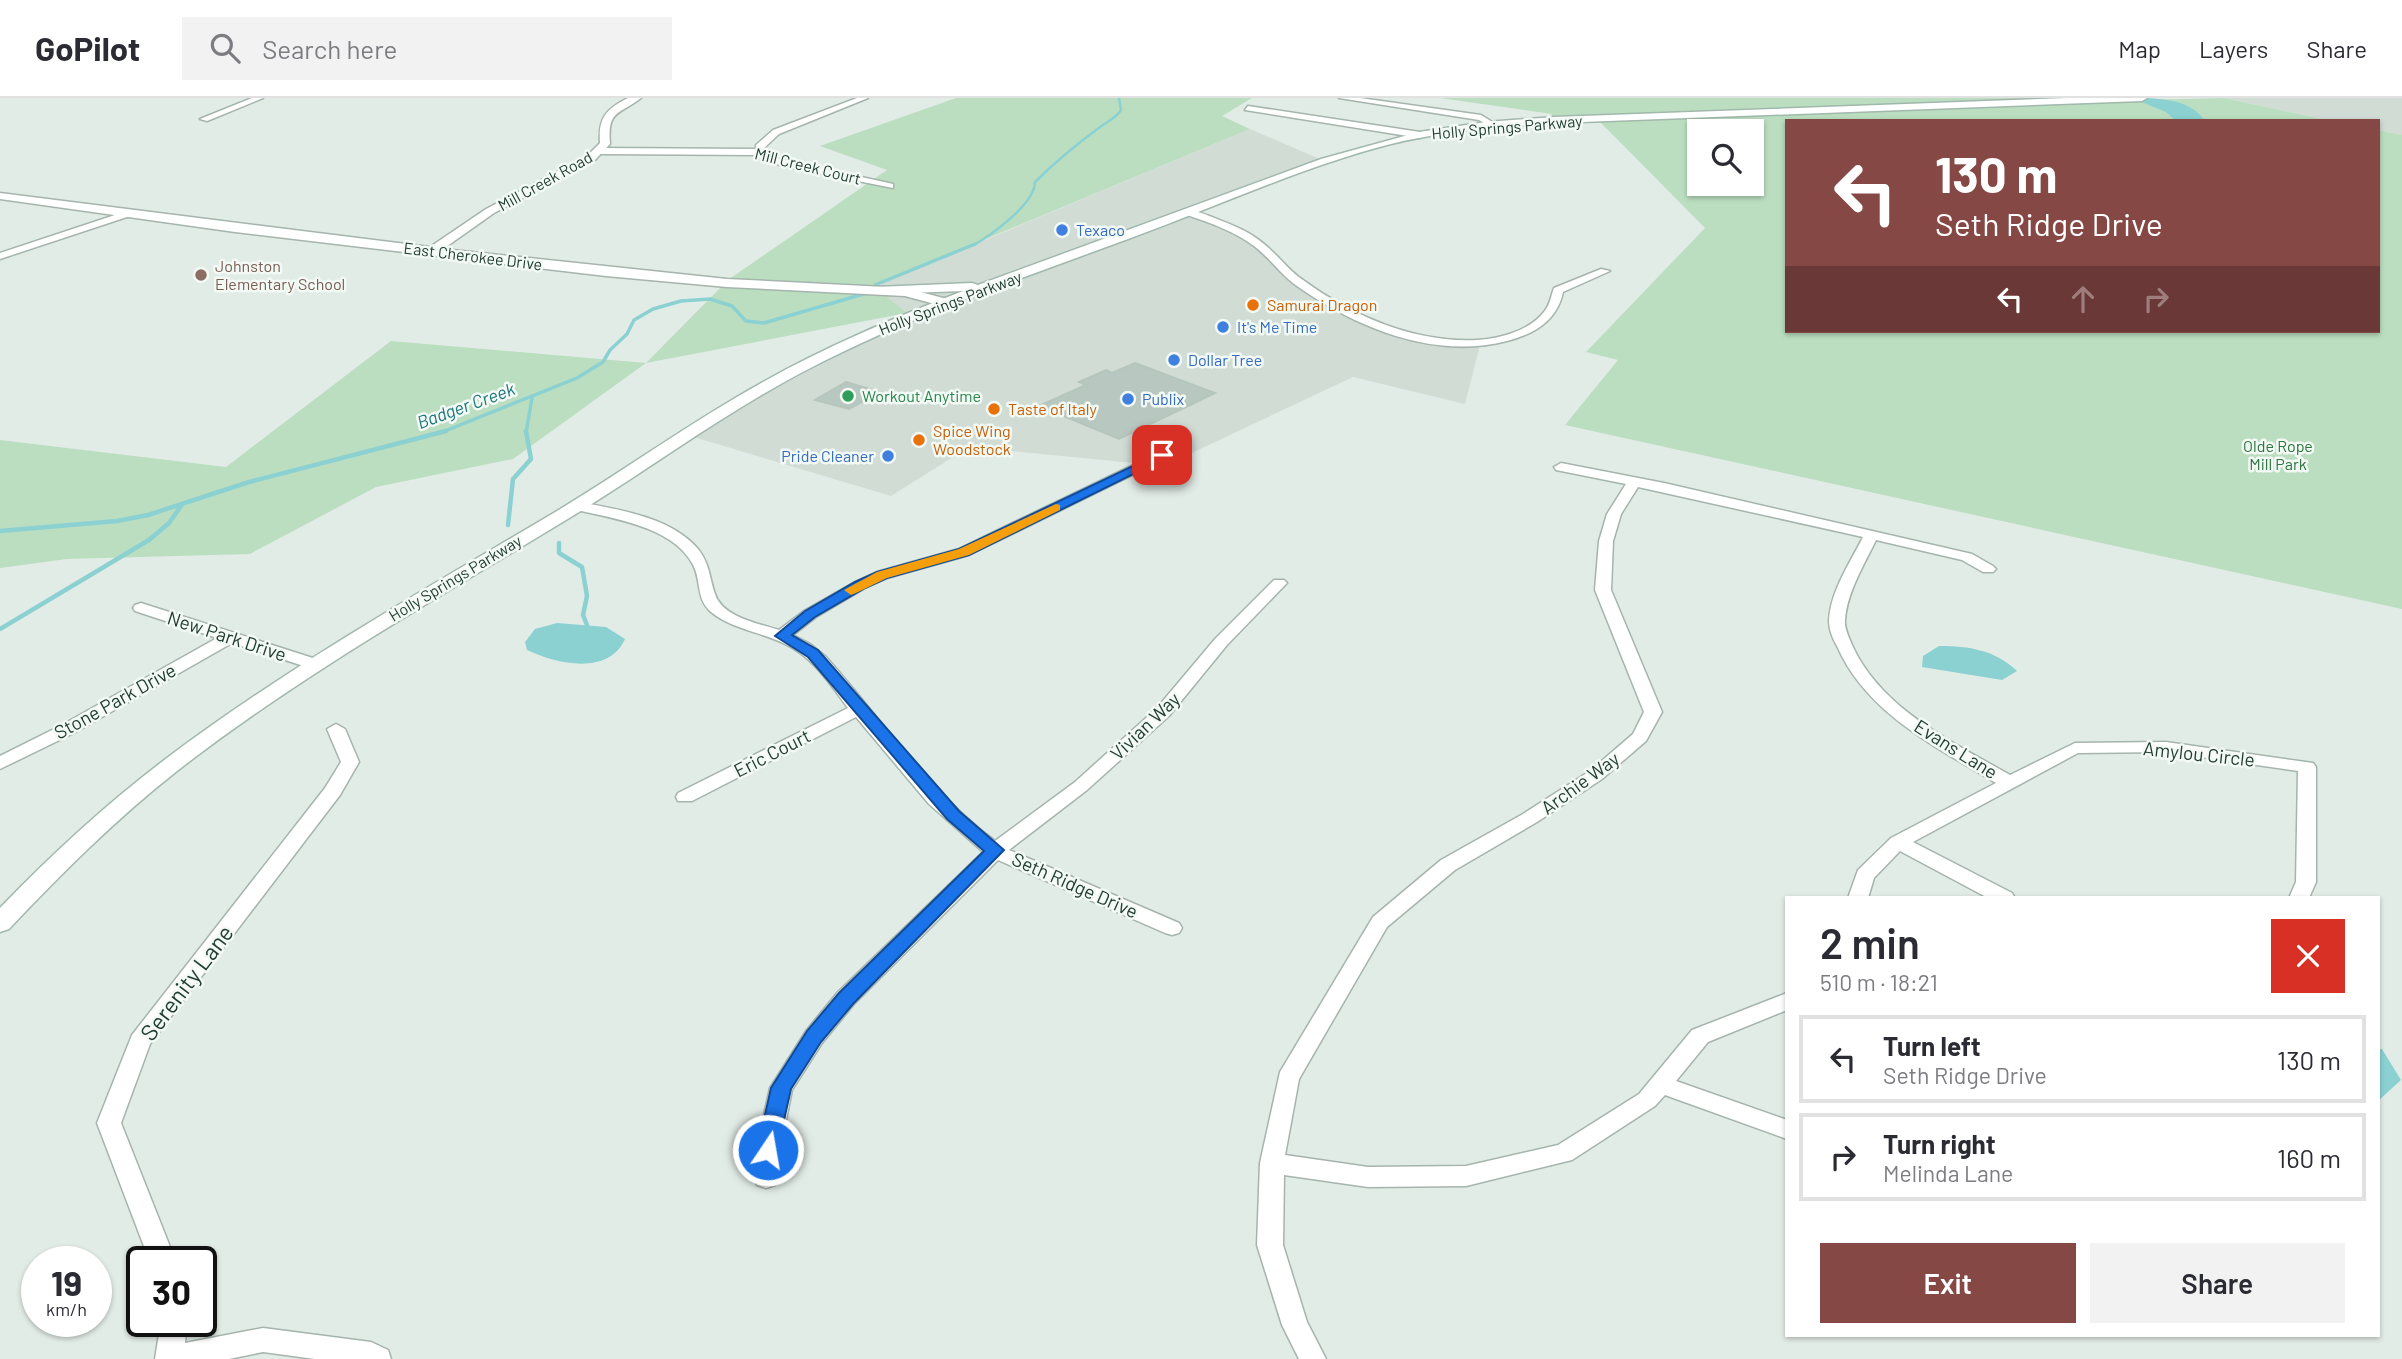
<!DOCTYPE html>
<meta charset="utf-8">
<style>
body{margin:0;font-family:Barlow,sans-serif;background:#f2f2f3;color:#2b2b33;height:100vh;display:flex;flex-direction:column;font-size:26px;white-space:nowrap}
*{box-sizing:border-box;margin:0}
p{font-size:23px;color:#7c7c81}
.icon{flex:none;width:38px;height:38px;fill:none;stroke:currentColor;stroke-width:2;stroke-linecap:round;stroke-linejoin:round}
.map{position:relative;flex:1;overflow:hidden}
.drawer{position:absolute;left:1785px;top:798px;width:595px;height:441px;display:flex;flex-direction:column;background:#fff;border-radius:0px;box-shadow:0 2px 5px #0004}
.drawer>*{flex:none}
.top-card{position:absolute;left:1785px;top:21px;width:595px;height:214px;border-radius:0px;box-shadow:0 2px 5px #0004;background:#854845;color:#fff;overflow:hidden}
.fabs{position:absolute;left:1687px;top:21px;display:grid;gap:14px}
.fabs a{display:grid;place-items:center;width:77px;height:77px;border-radius:0px;background:#fff;box-shadow:0 2px 5px #0004;font-size:35px}
.speed{position:absolute;left:21px;top:1148px;display:flex;gap:14px;font-size:35px;font-weight:700;text-align:center}
.speed>*{display:grid;place-content:center;width:91px;height:91px;border-radius:50%;background:#fff;box-shadow:0 2px 5px #0004;line-height:1}
.speed small{font-size:18px;font-weight:400}
.speed .limit{border:4px solid #111;border-radius:10px;background:#fff;color:#111}
.pin{position:absolute;display:grid;place-items:center;width:60px;height:60px;color:#fff;margin:-30px;border-radius:14px;box-shadow:0 4px 10px #0006}
.me{position:absolute;width:77px;margin:-38px;rotate:12deg;stroke-linejoin:round;filter:drop-shadow(0 0 5px #0008)}
.turn{display:flex;align-items:center;gap:24px;height:147px;padding:0 35px;font-size:32px}
.turn .icon{width:91px;height:91px;stroke-width:2.5}
.turn b{display:block;font-size:49px;line-height:60px}
.lanes{display:flex;align-items:center;height:66px;padding:0 35px;background:#0003;justify-content:center;gap:35px;direction:ltr}
.lanes .off{opacity:.35}
.round{display:grid;place-items:center;flex:none;width:74px;height:74px;border-radius:0px;background:#f2f2f3}
.head{display:flex;align-items:center;justify-content:space-between;height:119px;padding:0 35px}
h1{font-size:42px;font-weight:600;line-height:52px}
.cta{display:flex;gap:14px;margin-top:auto;padding:14px 35px}
.cta a{flex:1;height:80px;border-radius:0px;background:#854845;color:#fff;font-size:28px;font-weight:600;line-height:80px;text-align:center}
.cta a+a{background:#f2f2f3;color:#2b2b33}
ul{padding:0;list-style:none}
li{display:flex;align-items:center;gap:21px;height:88px;margin:0 14px 10px;padding:0 21px;border:4px solid #e1e1e2;border-radius:0px}
li div{flex:1}
li b{display:block;font-size:26px}
li em{font-style:normal}
header{display:flex;align-items:center;gap:42px;box-sizing:border-box;height:98px;padding:0 35px;background:#fff;border-bottom:2px solid #e1e1e2}
header strong{font-size:33px}
nav{display:flex;gap:38px;margin-inline-start:auto;font-size:24px}
.search{width:490px;height:63px;background:#f2f2f3;display:flex;align-items:center;gap:18px;box-sizing:border-box;padding:0 24px;border-radius:0px;color:#7c7c81;font-size:26px}
.map>svg:first-child{display:block}
.built{fill:#d1dcd5}
.green{fill:#bbdec0;fill-rule:evenodd}
.water{fill:#8bd1d1}
.lines{fill:none;stroke-linecap:round;stroke-linejoin:round}
.stream-far2{stroke:#8bd1d1;stroke-width:2.5}
.stream-far1{stroke:#8bd1d1;stroke-width:3.5}
.stream{stroke:#8bd1d1;stroke-width:4.5}
.building{fill:#b8c7bf;stroke:#b5c6bc;stroke-width:2}
.minor-casing{stroke:#a5b4ad;stroke-width:3}
.tertiary-casing{stroke:#a5b4ad;stroke-width:3}
.secondary-casing{stroke:#a1b8ad;stroke-width:3}
.minor{fill:#fff;fill-rule:evenodd}
.tertiary{fill:#fff;fill-rule:evenodd}
.secondary{fill:#fff;fill-rule:evenodd}
.route{fill:#1a73e8;stroke:#114b97;stroke-width:2}
.slow{fill:#f59e0b}
.shop-dot{fill:#3f7fe0;stroke:#f3f9f5;stroke-width:2.5}
.education-dot{fill:#8d6e63;stroke:#f3f9f5;stroke-width:2.5}
.food-dot{fill:#e8710a;stroke:#f3f9f5;stroke-width:2.5}
.leisure-dot{fill:#2e9e5b;stroke:#f3f9f5;stroke-width:2.5}
.labels{text-anchor:middle;stroke-width:5;stroke-linejoin:round;paint-order:stroke}
.far-street-label{font-size:16px;fill:#223e32;stroke:#f3f9f5}
.far-shop-label{font-size:16px;fill:#366cbe;stroke:#f3f9f5;text-anchor:start}
.far-education-label{font-size:16px;fill:#785e54;stroke:#f3f9f5;text-anchor:start}
.far-food-label{font-size:16px;fill:#c56008;stroke:#f3f9f5;text-anchor:start}
.far-leisure-label{font-size:16px;fill:#27864d;stroke:#f3f9f5;text-anchor:start}
.far-park-label{font-size:16px;fill:#2c753e;stroke:#f3f9f5}
.far-water-label{font-size:18px;font-style:italic;fill:#1c777a;stroke:#f3f9f5}
.street-label{font-size:19px;fill:#223e32;stroke:#f3f9f5}
.near-street-label{font-size:23px;fill:#223e32;stroke:#f3f9f5}
</style>
<header>
<strong>GoPilot</strong>
<div class="search"><svg class="icon" aria-label="search" viewBox="0 0 24 24"><circle cx="10" cy="10" r="6"/><path d="M15 15l6 6"/></svg>Search here</div>
<nav><a>Map</a><a>Layers</a><a>Share</a></nav>
</header>
<div class="map">
<svg width="2402" height="1261" viewBox="0 0 2402 1261">
<rect width="100%" height="100%" fill="#e2ece7"/>
<path class="built" d="M2224 0H2402V37L2378 32V23H2332Z
M1250 31 1322 62 1190 112 1217 123 1332 206 1404 238 1480 247 1465 306 1353 279 1164 368 969 349 891 398 687 337 911 219 873 189Z"/>
<path class="green" d="M956 0H1252L1222 18 1250 31 873 188 907 215 646 265 513 361 376 389 250 456 67 461 0 470V342L226 369 391 243 646 265 728 182 887 72 820 48Z
M1440 0H2094L2102 3 2224 0 2332 23H1787V233H2378V32L2402 37V511L1565 327 1618 262 1586 254 1705 130 1599 23 1550 22 1552 16ZM1699 33H1752V86H1699Z"/>
<path class="water" d="M2132 0C2157 0 2190 0 2205 23H2176L2166 14Z
M557 525 606 529 625 541C609 578 556 566 527 552L525 544 535 531Z
M1939 548C1969 548 1995 552 2017 573L2002 582 1922 569 1923 558Z
M2378 951H2382L2401 982 2378 1003Z"/>
<g class="lines">
<path class="stream-far2" d="M972 148C990 138 1035 106 1035 84 1055 64 1077 46 1100 29 1108 23 1115 21 1121 12L1119 0"/>
<path class="stream-far1" d="M875 187 975 146
M440 335 577 280 603 264 610 252 627 236 634 222 653 211 681 203 710 201 732 208 746 223 764 225 867 195
M526 335 532 300"/>
<path class="stream" d="M508 427 513 381 531 361 526 333
M0 433 117 423 148 417 249 384 446 333
M559 445V455L582 469 587 498 583 517 587 527
M0 531 149 442 169 425 181 408"/>
</g>
<path class="building" d="M1135 265 1215 295 1119 341 1039 308 1086 287 1079 284 1106 272 1112 275Z
M846 284 880 294 849 311 815 302Z"/>
<g class="lines">
<g class="minor-casing">
<path id="minor" d="M252 0H263L207 23 200 21Z
M857 0H868L779 36 764 50 776 60 893 86V90L787 69 770 64 759 57 600 56 596 53 600 50 756 51V47L773 32Z
M1339 0H1360L1481 17 1497 27 1493 30 1479 22Z
M1248 8 1420 34 1424 37 1420 40 1245 12Z
M127 113 132 116 130 118 0 161V155Z
M1187 113C1195 112 1204 116 1212 119 1230 126 1249 133 1264 146 1278 157 1288 172 1303 182 1352 218 1415 245 1477 242 1499 241 1529 233 1544 214 1550 207 1551 198 1554 190L1601 171 1610 173 1563 194C1557 223 1534 236 1507 243 1434 262 1357 230 1297 188 1281 177 1270 160 1254 148 1234 133 1210 125 1187 117Z
M1162 353 1169 357 1167 360 969 457 887 480 865 490 816 519 793 537 810 546 826 559C882 621 927 693 995 743L1075 684 1157 610 1215 541 1274 482H1284L1287 485 1284 488 1227 547 1169 618 1087 692 1009 752 1179 825 1182 830 1179 835 1172 837 1165 835 998 762 854 906 822 945 792 992 780 1052 778 1080 775 1087 766 1090 757 1087 754 1080 756 1052 770 990 806 933 838 894 983 754 929 706 856 619 692 703H678L676 699 678 695 848 610C830 586 813 559 785 546 761 534 732 531 711 514 695 500 702 481 692 465 672 428 610 420 573 411L571 408 578 404C617 411 671 419 698 451 710 466 709 479 715 496 722 519 760 526 779 532L804 513 855 484 877 474 959 451Z
M1561 365 1664 385 1972 456 1993 468 1996 471 1993 474H1983L1962 462 1876 442C1864 467 1847 494 1845 522 1844 530 1849 539 1852 547 1881 611 1952 644 2010 677L2075 645 2166 644 2313 665 2316 669V784L2309 800H2289L2296 784 2298 673 2166 654 2078 655 1913 744 2012 795 2015 800H1988L1900 753 1874 780 1868 800H1848L1858 772 1891 740 1996 685C1936 649 1866 615 1837 548 1833 541 1829 532 1829 523 1830 494 1850 465 1863 439L1638 389 1621 416 1613 443 1611 492 1662 614 1646 643 1602 681 1537 724 1455 772 1387 829 1299 981 1285 1057 1368 1069 1466 1068 1558 1047 1639 996 1692 932 1787 895V912L1708 944 1676 983 1787 1022V1041L1665 997 1655 1008 1572 1062 1466 1088 1368 1089 1284 1077 1283 1147 1307 1224 1326 1261H1299L1282 1227 1257 1147 1260 1065 1280 974 1373 819 1441 762 1523 716 1590 673 1633 636 1644 614 1595 492 1599 443 1607 416 1626 386 1556 372 1554 369Z
M141 505 319 562 321 566 313 571 232 545 74 635 0 671V658L62 627 217 540 135 513 133 510 135 507Z
M336 626 345 631 359 664 340 697 150 946 121 1025 176 1164H150L97 1025 132 937 325 690 341 664 327 631Z
M161 1223H187L185 1245 263 1230 371 1244 388 1252 391 1261H315L263 1254 229 1261H155Z"/>
</g>
<g class="tertiary-casing">
<path id="tertiary" d="M628 0H641C619 17 607 12 610 46L595 62 494 115 443 151 727 181 905 190 951 202 953 205 946 209 905 198 727 189 606 178 235 134 0 101V95L430 149 486 111 587 58 600 45C598 20 606 11 628 0Z"/>
</g>
<g class="secondary-casing">
<path id="secondary" d="M2067 0H2147L2142 3 1555 25C1498 29 1442 33 1387 47 1299 70 1214 110 1128 141 1017 182 904 220 799 276 718 319 644 375 566 422 434 502 299 578 177 673 116 721 62 775 9 831L0 834V810C51 757 104 708 163 663 287 569 424 492 557 413 627 371 692 323 763 284 827 248 894 220 963 193L881 196 874 192 876 189 972 185 978 187 1321 61 1419 34 1486 24 1555 19Z"/>
</g>
<use href="#minor" class="minor"/>
<use href="#tertiary" class="tertiary"/>
<use href="#secondary" class="secondary"/>
</g>
<path class="route" d="M1162 354 1166 355V360L969 457 887 480 865 490 815 519 792 537 818 552 959 713 1004 752 853 906 821 944 791 991 776 1058 768 1060 761 1058 757 1052 771 990 807 933 839 895 984 753 947 721 808 559 775 538 805 513 855 484 877 474 959 451Z"/>
<path class="slow" d="M1056 406 1060 407V412L969 457 887 480 856 495 851 497 844 492 877 474 959 451Z"/>
<g class="shop-dot">
<circle cx="1062" cy="132" r="7"/>
<circle cx="1223" cy="229" r="7"/>
<circle cx="1174" cy="262" r="7"/>
<circle cx="1128" cy="301" r="7"/>
<circle cx="888" cy="358" r="7"/>
</g>
<circle class="education-dot" cx="201" cy="177" r="7"/>
<g class="food-dot">
<circle cx="1253" cy="207" r="7"/>
<circle cx="994" cy="311" r="7"/>
<circle cx="919" cy="342" r="7"/>
</g>
<circle class="leisure-dot" cx="848" cy="298" r="7"/>
<g class="labels">
<g class="far-street-label">
<text transform="translate(1507 29) rotate(-5)" y="6">Holly Springs Parkway</text>
<text transform="translate(808 68) rotate(14)" y="6">Mill Creek Court</text>
<text transform="translate(545 83) rotate(-29)" y="6">Mill Creek Road</text>
<text transform="translate(473 158) rotate(7)" y="6">East Cherokee Drive</text>
<text transform="translate(950 205) rotate(-21)" y="6">Holly Springs Parkway</text>
<text transform="translate(455 480) rotate(-31)" y="6">Holly Springs Parkway</text>
</g>
<g class="far-shop-label">
<text x="1076" y="138">Texaco</text>
<text x="1237" y="235">It's Me Time</text>
<text x="1188" y="268">Dollar Tree</text>
<text x="1142" y="307">Publix</text>
<text x="874" y="364" text-anchor="end">Pride Cleaner</text>
</g>
<g class="far-education-label">
<text x="215" y="174">Johnston<tspan x="215" dy="18">Elementary School</tspan></text>
</g>
<g class="far-food-label">
<text x="1267" y="213">Samurai Dragon</text>
<text x="1008" y="317">Taste of Italy</text>
<text x="933" y="339">Spice Wing<tspan x="933" dy="18">Woodstock</tspan></text>
</g>
<g class="far-leisure-label">
<text x="862" y="304">Workout Anytime</text>
</g>
<g class="far-park-label">
<text x="2278" y="354">Olde Rope<tspan x="2278" dy="18">Mill Park</tspan></text>
</g>
<g class="far-water-label">
<text transform="translate(466 308) rotate(-20)" y="6">Badger Creek</text>
</g>
<g class="street-label">
<text transform="translate(227 538) rotate(18)" y="7">New Park Drive</text>
<text transform="translate(115 603) rotate(-29)" y="7">Stone Park Drive</text>
<text transform="translate(1145 628) rotate(-44)" y="7">Vivian Way</text>
<text transform="translate(1956 651) rotate(32)" y="7">Evans Lane</text>
<text transform="translate(772 655) rotate(-27)" y="7">Eric Court</text>
<text transform="translate(2199 656) rotate(6)" y="7">Amylou Circle</text>
<text transform="translate(1580 685) rotate(-36)" y="7">Archie Way</text>
<text transform="translate(1075 787) rotate(24)" y="7">Seth Ridge Drive</text>
</g>
<g class="near-street-label">
<text transform="translate(187 885) rotate(-53)" y="8">Serenity Lane</text>
</g>
</g>
</svg>
<div class="fabs">
<a><svg class="icon" aria-label="search" viewBox="0 0 24 24"><circle cx="10" cy="10" r="6"/><path d="M15 15l6 6"/></svg></a>
</div>
<div class="speed"><div>19<small>km/h</small></div><div class="limit">30</div></div>
<div class="pin" style="left:1162px;top:357px;background:#d93025"><svg class="icon" aria-label="arrive" viewBox="0 0 24 24"><path d="M6 21V4h12l-3 4 3 4H6"/></svg></div>
<svg class="me" style="left:768px;top:1052px" viewBox="-20 -20 40 40"><circle r="17" fill="#1a73e8" stroke="#fff" stroke-width="3"/><path d="M0-11L8 9 0 5-8 9z" fill="#fff"/></svg>
<div class="top-card">
<div class="turn"><svg class="icon" aria-label="left" viewBox="0 0 24 24"><path d="M17 20v-9H6M10 6l-5 5 5 5"/></svg><div><b>130 m</b>Seth Ridge Drive</div></div>
<div class="lanes"><svg class="icon" aria-label="left" viewBox="0 0 24 24"><path d="M17 20v-9H6M10 6l-5 5 5 5"/></svg><svg class="icon off" aria-label="ahead" viewBox="0 0 24 24"><path d="M12 20V5M6 11l6-6 6 6"/></svg><svg class="icon off" aria-label="right" viewBox="0 0 24 24"><path d="M7 20v-9h11M14 6l5 5-5 5"/></svg></div>
</div>
<section class="drawer">
<div class="head"><div><h1>2 min</h1><p>510 m · 18:21</p></div><a class="round" style="background:#d93025;color:#fff"><svg class="icon" aria-label="close" viewBox="0 0 24 24"><path d="M6 6l12 12M18 6L6 18"/></svg></a></div>
<ul>
<li><svg class="icon" aria-label="left" viewBox="0 0 24 24"><path d="M17 20v-9H6M10 6l-5 5 5 5"/></svg><div><b>Turn left</b><p>Seth Ridge Drive</p></div><em>130 m</em></li>
<li><svg class="icon" aria-label="right" viewBox="0 0 24 24"><path d="M7 20v-9h11M14 6l5 5-5 5"/></svg><div><b>Turn right</b><p>Melinda Lane</p></div><em>160 m</em></li>
</ul>
<div class="cta"><a>Exit</a><a>Share</a></div>
</section>
</div>
